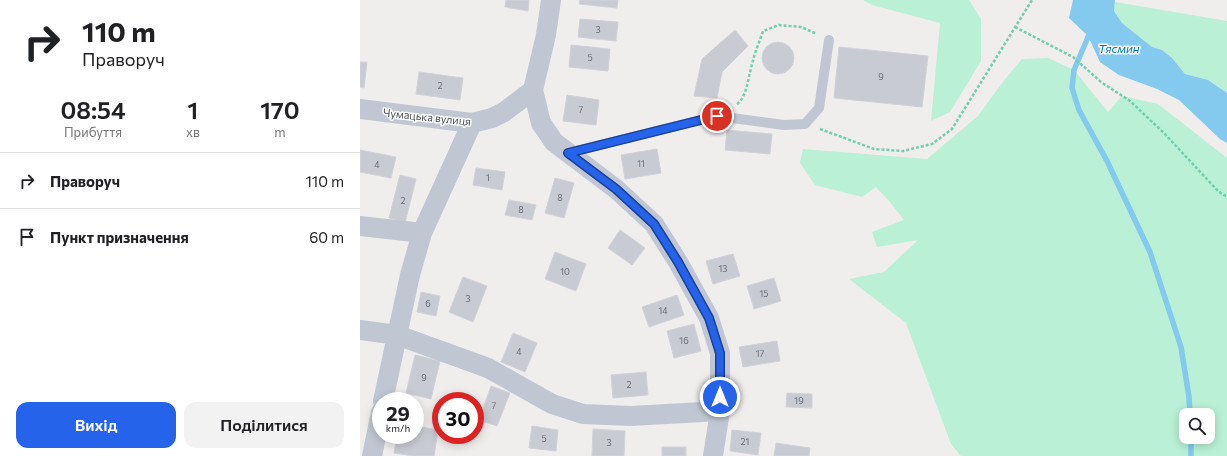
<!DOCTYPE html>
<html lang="uk">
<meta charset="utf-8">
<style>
body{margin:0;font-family:Commissioner,sans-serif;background:#f2f2f2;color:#202124;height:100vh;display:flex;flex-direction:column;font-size:15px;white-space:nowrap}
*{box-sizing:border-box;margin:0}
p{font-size:13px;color:#757577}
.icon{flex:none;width:22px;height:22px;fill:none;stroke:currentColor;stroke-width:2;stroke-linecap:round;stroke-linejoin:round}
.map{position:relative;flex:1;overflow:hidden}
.side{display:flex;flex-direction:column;background:#fff;width:360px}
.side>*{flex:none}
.guide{background:#fff;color:#202124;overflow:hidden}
.fabs{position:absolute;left:819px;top:408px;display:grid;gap:8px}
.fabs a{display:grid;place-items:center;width:36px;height:36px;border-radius:8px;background:#fff;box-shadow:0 2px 10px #0003;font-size:20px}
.speed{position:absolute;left:12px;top:392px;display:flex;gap:8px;font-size:20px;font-weight:700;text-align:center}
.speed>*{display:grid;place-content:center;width:52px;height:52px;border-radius:50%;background:#fff;box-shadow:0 2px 10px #0003;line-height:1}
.speed small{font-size:10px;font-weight:400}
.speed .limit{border:6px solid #d22;background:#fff;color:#111}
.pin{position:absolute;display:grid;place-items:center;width:34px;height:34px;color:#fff;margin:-17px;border:2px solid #fff;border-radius:50%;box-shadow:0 1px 4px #0007}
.me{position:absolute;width:44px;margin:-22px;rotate:0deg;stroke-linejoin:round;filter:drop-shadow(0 0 3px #0008)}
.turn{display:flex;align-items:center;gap:14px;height:84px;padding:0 16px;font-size:18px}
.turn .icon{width:52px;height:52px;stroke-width:2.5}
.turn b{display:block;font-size:28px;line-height:34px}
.eta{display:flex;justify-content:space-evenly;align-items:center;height:68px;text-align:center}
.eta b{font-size:24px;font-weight:600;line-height:28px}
.cta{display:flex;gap:8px;margin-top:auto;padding:8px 16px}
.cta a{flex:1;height:46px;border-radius:12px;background:#2563eb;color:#fff;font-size:16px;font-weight:600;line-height:46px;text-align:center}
.cta a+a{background:#f2f2f2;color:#202124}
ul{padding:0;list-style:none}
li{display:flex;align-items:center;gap:12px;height:56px;padding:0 16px;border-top:1px solid #e0e0e0}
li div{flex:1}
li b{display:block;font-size:15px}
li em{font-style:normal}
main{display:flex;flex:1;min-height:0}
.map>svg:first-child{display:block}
.green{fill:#b9f0d6;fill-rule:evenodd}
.water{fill:#84c9ee}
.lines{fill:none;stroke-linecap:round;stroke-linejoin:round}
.stream{stroke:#84c9ee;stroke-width:5.5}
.building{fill:#c9cbd3;stroke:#d1d2d9}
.path{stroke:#70cfad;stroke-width:2.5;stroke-dasharray:3 2;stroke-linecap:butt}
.service{stroke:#c0c7d3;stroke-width:10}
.minor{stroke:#c0c7d3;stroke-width:20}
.route-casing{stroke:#184099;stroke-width:10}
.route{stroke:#2563eb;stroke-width:7}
.labels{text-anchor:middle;stroke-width:3;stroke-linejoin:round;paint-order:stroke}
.number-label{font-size:9px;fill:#666c79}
.street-label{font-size:11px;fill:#454d5b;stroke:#fff}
.water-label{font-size:12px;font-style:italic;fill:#0872ab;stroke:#fff}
</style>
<main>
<section class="side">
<div class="guide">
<div class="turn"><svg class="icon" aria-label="right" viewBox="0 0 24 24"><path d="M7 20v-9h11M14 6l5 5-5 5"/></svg><div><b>110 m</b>Праворуч</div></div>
</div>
<div class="eta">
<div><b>08:54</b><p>Прибуття</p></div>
<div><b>1</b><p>хв</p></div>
<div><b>170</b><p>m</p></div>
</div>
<ul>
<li><svg class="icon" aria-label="right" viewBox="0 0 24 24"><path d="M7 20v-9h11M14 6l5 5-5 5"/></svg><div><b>Праворуч</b></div><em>110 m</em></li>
<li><svg class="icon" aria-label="arrive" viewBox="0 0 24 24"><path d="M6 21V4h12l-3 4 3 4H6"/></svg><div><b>Пункт призначення</b></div><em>60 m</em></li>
</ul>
<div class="cta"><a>Вихід</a><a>Поділитися</a></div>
</section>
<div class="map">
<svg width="867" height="456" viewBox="0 0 867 456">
<rect width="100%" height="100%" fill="#f0eded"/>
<path class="green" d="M503 0H609L621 19V61L590 112 571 121 580 23 512 5Z
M755 2 867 21V93L848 80 825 74 812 58 802 50 792 47 762 23 754 11Z
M688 58 714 70 748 112 762 96 798 104 867 158V456H601L591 444 546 323 489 279 524 272 558 240 517 247 512 232 544 220 530 202 516 187 502 197 455 185 440 163 443 149 567 159 618 116 642 83 662 59ZM826 415H848V437H826Z"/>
<path class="water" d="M713 0H755L754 11 762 23 792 47 802 50 812 58 825 74 848 80 867 93V143L860 139 819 100 797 89 759 75 740 62 728 36 709 18Z"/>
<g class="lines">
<path class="stream" d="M731 30 714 70 712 88 719 110 747 161 790 252 821 347 829 397 830 415
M831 456V437"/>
</g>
<path class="building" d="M146 0H169L168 11 145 7Z
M220 0H258L257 8 219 4Z
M220 19 258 22 256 41 218 37Z
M375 30 388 46 362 72 357 98 334 96 342 59Z
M402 58a16 16 0 1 1 32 0a16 16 0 1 1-32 0Z
M211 45 250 49 248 71 209 67Z
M479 47 568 56 562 107 474 98Z
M0 62H7L4 88 0 87Z
M59 72 103 78 100 100 56 94Z
M207 95 239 100 236 125 203 121Z
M367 130 412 134 410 154 365 150Z
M297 149 301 173 265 179 261 155Z
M0 150 36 157 31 178 0 172Z
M116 168 145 172 142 190 113 185Z
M40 175 56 179 45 223 29 218Z
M195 178 214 183 204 218 185 213Z
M149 200 176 205 172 220 145 215Z
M260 230 285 248 272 265 248 248Z
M195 252 226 264 216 291 185 279Z
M373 254 380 276 353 284 346 261Z
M103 277 127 286 113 322 89 312Z
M414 278 421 301 394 309 387 286Z
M61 292 80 296 76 316 57 312Z
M317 295 324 315 289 327 282 307Z
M334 324 341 351 314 358 307 331Z
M153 333 177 343 165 372 141 362Z
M417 341 420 361 383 367 379 347Z
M55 355 80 361 71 399 46 393Z
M286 372 288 395 253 398 251 375Z
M131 386 150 393 137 426 119 420Z
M427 393 452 394V408L426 407Z
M55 426 78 430 74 456H54L34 453 37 435H55Z
M172 426 198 430 196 451 169 448Z
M233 429 265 431 264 456H232Z
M372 430 401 433 398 455 370 451Z
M416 443 450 448 449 456H414Z
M302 447H326V456H302Z"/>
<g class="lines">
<path class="path" d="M655 27 713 57 741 82 770 101 804 133 858 191 867 197
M377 104C387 98 389 72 393 61 395 51 400 41 403 31L419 25 441 27 457 34
M460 129 514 149 543 151 572 144 592 129 672 0"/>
<path class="service" d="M208 153 357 116 424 125 445 124 459 108 469 40"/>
<path class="minor" d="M191 0 186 35 173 90 181 123 194 142 256 189 294 224 318 262 349 318 360 353V411L353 456
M0 109 112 123 132 118 144 112 173 90
M0 226 62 233
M0 330 37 335 128 368 192 404 223 414 271 416 360 411
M23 401 50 275 62 233 112 123
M12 456 21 412"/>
</g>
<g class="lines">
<g class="route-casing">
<path id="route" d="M357 116 208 153 256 189 294 224 318 262 349 318 360 353V397"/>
</g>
<use href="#route" class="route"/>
</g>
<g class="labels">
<g class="number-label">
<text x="238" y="33">3</text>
<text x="230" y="61">5</text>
<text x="521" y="80">9</text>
<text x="80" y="89">2</text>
<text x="221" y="113">7</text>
<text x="281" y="167">11</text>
<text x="17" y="168">4</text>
<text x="128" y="181">1</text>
<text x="200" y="201">8</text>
<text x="43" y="204">2</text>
<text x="161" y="213">8</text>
<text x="363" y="272">13</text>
<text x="205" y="275">10</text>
<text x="404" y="297">15</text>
<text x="108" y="302">3</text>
<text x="68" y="307">6</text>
<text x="303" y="314">14</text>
<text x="324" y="344">16</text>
<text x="159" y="355">4</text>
<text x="400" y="357">17</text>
<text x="64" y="381">9</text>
<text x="269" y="388">2</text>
<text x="439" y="404">19</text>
<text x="134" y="409">7</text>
<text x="184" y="442">5</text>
<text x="385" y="445">21</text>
<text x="249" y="446">3</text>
</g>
<g class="street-label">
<text transform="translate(67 117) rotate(6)" y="4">Чумацька вулиця</text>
</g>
<g class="water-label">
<text x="759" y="53">Тясмин</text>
</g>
</g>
</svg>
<div class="fabs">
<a><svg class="icon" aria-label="search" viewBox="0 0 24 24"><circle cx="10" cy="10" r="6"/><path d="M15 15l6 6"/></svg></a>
</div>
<div class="speed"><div>29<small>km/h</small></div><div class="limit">30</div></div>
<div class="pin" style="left:357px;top:116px;background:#d93025"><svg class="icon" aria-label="arrive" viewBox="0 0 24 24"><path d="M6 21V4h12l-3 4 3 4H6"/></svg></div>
<svg class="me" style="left:360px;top:397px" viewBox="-20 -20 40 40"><circle r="17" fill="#2563eb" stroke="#fff" stroke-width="3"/><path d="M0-11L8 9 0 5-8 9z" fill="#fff"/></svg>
</div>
</main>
